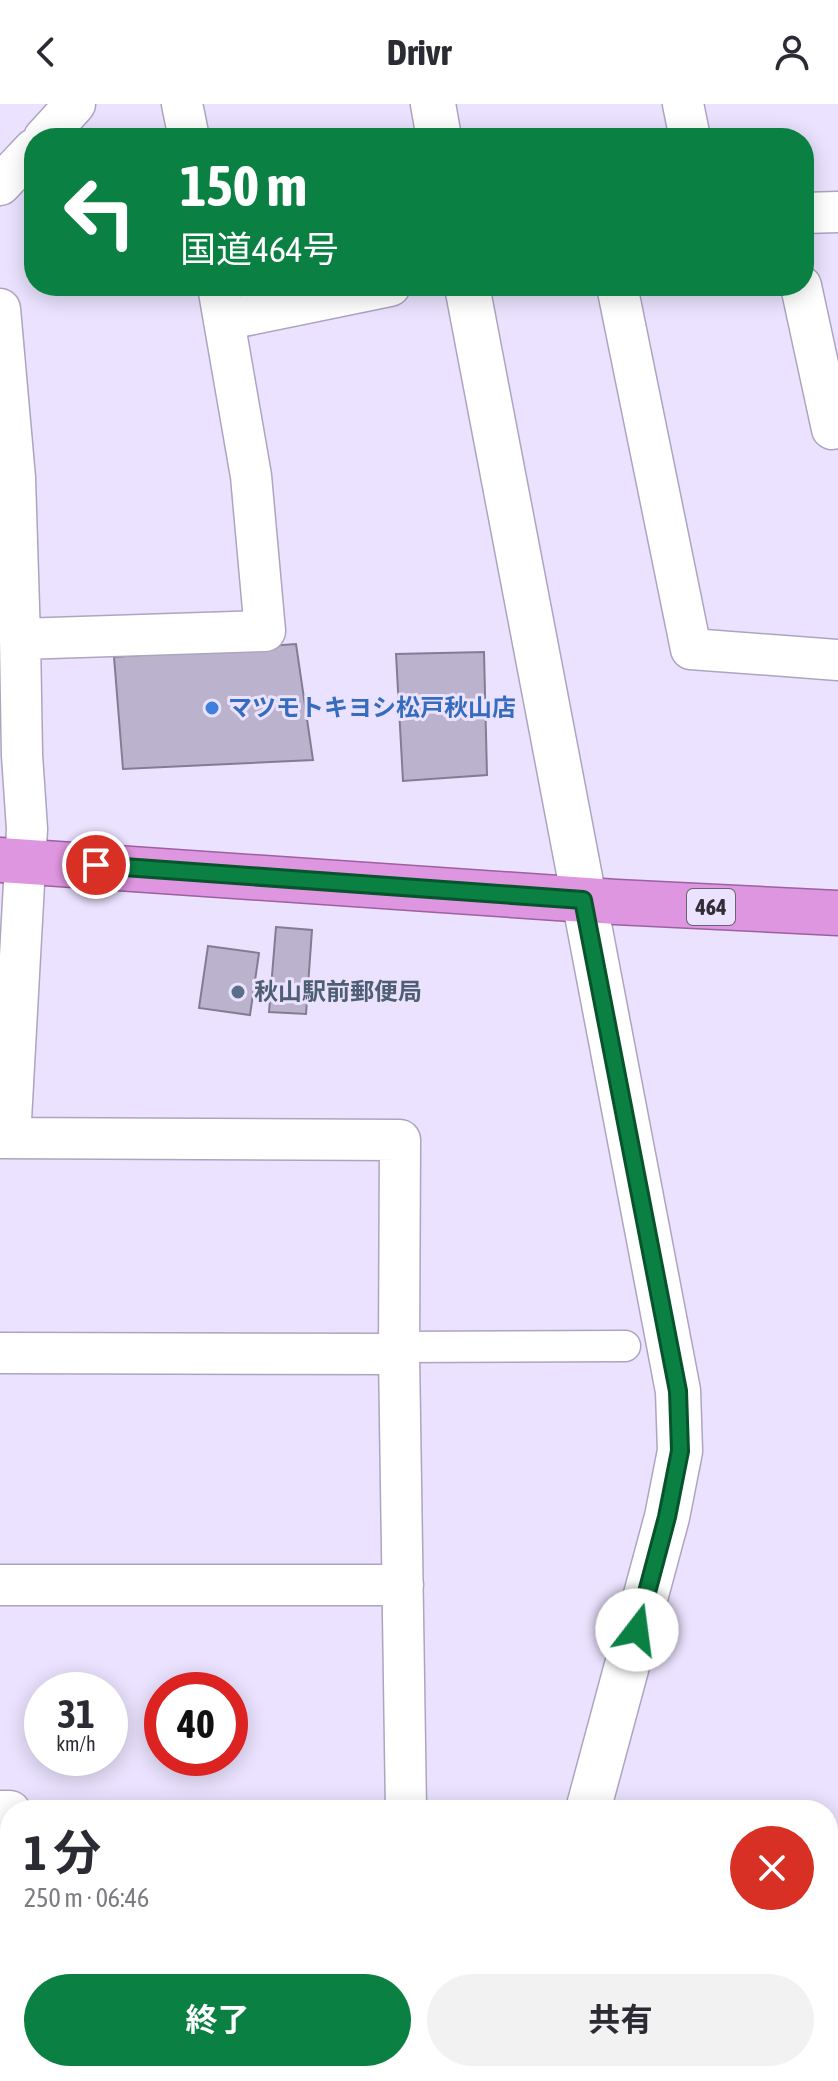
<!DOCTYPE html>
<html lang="ja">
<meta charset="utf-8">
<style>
body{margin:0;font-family:"Asap Condensed","Noto Sans JP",sans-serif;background:#f2f2f3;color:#2b2b33;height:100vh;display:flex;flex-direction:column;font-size:30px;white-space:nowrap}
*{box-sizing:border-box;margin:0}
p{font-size:26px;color:#7c7c81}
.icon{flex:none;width:44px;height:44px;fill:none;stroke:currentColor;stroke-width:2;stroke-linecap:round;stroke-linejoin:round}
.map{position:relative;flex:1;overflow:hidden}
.details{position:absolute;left:0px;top:1696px;width:838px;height:282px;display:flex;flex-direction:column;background:#fff;border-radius:32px 32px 0 0;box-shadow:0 4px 20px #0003}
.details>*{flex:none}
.banner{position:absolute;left:24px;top:24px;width:790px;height:168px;border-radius:32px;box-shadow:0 4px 20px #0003;background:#0b8043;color:#fff;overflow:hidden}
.speed{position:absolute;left:24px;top:1568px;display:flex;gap:16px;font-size:40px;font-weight:700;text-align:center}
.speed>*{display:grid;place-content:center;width:104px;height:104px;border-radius:50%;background:#fff;box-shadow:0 4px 20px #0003;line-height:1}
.speed small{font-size:20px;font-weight:400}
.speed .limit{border:12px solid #d22;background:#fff;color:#111}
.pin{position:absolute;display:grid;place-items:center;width:68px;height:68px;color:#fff;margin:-34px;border:4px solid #fff;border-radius:50%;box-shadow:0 2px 8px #0007}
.me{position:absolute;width:88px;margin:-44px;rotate:15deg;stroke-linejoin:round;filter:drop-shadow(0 0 6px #0008)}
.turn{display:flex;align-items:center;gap:28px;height:168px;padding:0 24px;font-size:36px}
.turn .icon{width:104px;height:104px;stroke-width:2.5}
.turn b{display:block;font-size:56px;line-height:68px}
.round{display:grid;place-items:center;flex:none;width:84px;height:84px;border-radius:42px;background:#f2f2f3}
.summary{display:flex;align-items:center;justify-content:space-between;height:136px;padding:0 24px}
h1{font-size:48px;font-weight:700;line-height:60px}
.cta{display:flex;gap:16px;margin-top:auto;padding:16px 24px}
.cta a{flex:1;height:92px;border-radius:48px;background:#0b8043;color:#fff;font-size:32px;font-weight:700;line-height:92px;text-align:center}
.cta a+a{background:#f2f2f3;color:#2b2b33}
header{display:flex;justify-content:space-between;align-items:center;height:104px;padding:0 24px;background:#fff;font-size:36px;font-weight:700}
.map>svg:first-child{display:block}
.building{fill:#bbb3ce;stroke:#847c95;stroke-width:2}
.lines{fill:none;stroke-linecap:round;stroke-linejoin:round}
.service-casing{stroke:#ada5bf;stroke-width:23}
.pedestrian-casing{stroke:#ada5bf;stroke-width:33}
.minor-casing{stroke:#ada5bf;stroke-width:43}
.tertiary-casing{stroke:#ada5bf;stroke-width:47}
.secondary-casing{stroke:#ada5bf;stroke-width:47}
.trunk-casing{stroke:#9d60a0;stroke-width:47}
.path{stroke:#8a8598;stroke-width:5;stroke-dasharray:6 6;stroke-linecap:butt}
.service{stroke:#fff;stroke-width:20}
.pedestrian{stroke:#fff;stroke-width:30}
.minor{stroke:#fff;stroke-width:40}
.tertiary{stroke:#fff;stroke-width:44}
.secondary{stroke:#f3d7f3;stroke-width:44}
.trunk{stroke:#df96e0;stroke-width:44}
.route-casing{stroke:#07532c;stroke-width:20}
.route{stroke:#0b8043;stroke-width:14}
.shop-dot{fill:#3f7fe0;stroke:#eae2fe;stroke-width:3}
.service-dot{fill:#5c6f8a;stroke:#eae2fe;stroke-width:3}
.labels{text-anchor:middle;stroke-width:6;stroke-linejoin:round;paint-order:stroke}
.shield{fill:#eae2fe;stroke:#686373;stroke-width:2}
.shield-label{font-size:22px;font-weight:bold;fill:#302d37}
.shop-label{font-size:24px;font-weight:bold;fill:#366cbe;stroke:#eae2fe;text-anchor:start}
.service-label{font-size:24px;font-weight:bold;fill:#4e5e75;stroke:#eae2fe;text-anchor:start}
</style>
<header><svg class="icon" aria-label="back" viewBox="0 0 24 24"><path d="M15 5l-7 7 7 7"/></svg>Drivr<svg class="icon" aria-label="person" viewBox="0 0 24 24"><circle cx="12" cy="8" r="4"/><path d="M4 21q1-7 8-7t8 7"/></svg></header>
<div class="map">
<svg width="838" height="1977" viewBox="0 0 838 1977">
<rect width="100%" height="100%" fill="#eae2fe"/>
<path class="building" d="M296 540 313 656 123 665 114 553Z
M484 548 487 671 403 677 396 550Z
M276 823 312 826 306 910 269 908Z
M208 842 259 849 250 911 199 904Z"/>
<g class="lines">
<g class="service-casing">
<path id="service" d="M15 1977 19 1968"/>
</g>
<g class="pedestrian-casing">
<path id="pedestrian" d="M399 1243 625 1242"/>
</g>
<g class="minor-casing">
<path id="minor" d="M182 0 189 34
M683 0 690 34
M44 34 75 0
M0 81 34 45
M804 109 838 108
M617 182 691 545 838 556
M801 182 832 325
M0 205 15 374 20 535 265 527 251 372 218 182
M224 216 390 182
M0 1034 400 1036 399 1250 0 1249
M10 1034 27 725 22 651 20 535
M399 1250 406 1706
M0 1481H403
M0 1707H10"/>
</g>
<g class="tertiary-casing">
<path id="tertiary" d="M433 0 439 34
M467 182 678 1287 680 1347 667 1413 588 1706
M511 1977 513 1968"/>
</g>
<g class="secondary-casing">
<path id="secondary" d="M828 1856 838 1855
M0 1921 10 1920"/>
</g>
<g class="trunk-casing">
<path id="trunk" d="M0 756 616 798 838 809"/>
</g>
<path class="path" d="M6 1882 7 1740"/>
<use href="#service" class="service"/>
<use href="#pedestrian" class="pedestrian"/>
<use href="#minor" class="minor"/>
<use href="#tertiary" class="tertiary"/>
<use href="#secondary" class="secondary"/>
<use href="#trunk" class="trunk"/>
</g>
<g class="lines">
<g class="route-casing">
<path id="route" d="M96 761 583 796 678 1287 680 1347 667 1413 637 1526"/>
</g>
<use href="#route" class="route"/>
</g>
<circle class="shop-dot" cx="212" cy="604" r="8"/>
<circle class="service-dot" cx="238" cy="888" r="8"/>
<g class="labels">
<rect class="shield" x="687" y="785" width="48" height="36" rx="6"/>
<g class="shield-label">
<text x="711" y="811">464</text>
</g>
<g class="shop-label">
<text x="228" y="612">マツモトキヨシ松戸秋山店</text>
</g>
<g class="service-label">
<text x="254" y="896">秋山駅前郵便局</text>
</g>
</g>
</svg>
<div class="speed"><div>31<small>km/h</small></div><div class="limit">40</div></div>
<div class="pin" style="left:96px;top:761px;background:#d93025"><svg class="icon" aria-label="arrive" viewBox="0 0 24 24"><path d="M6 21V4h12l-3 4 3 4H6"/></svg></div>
<svg class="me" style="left:637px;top:1526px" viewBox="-20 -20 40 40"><circle r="19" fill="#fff"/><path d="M0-13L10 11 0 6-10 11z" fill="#0b8043"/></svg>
<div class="banner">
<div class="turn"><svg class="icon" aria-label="left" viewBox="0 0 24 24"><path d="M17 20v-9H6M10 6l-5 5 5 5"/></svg><div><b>150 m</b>国道464号</div></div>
</div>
<section class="details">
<div class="summary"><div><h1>1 分</h1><p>250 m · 06:46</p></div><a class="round" style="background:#d93025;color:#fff"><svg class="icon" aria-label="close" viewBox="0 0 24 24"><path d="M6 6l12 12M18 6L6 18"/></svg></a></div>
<div class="cta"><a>終了</a><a>共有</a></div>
</section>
</div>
